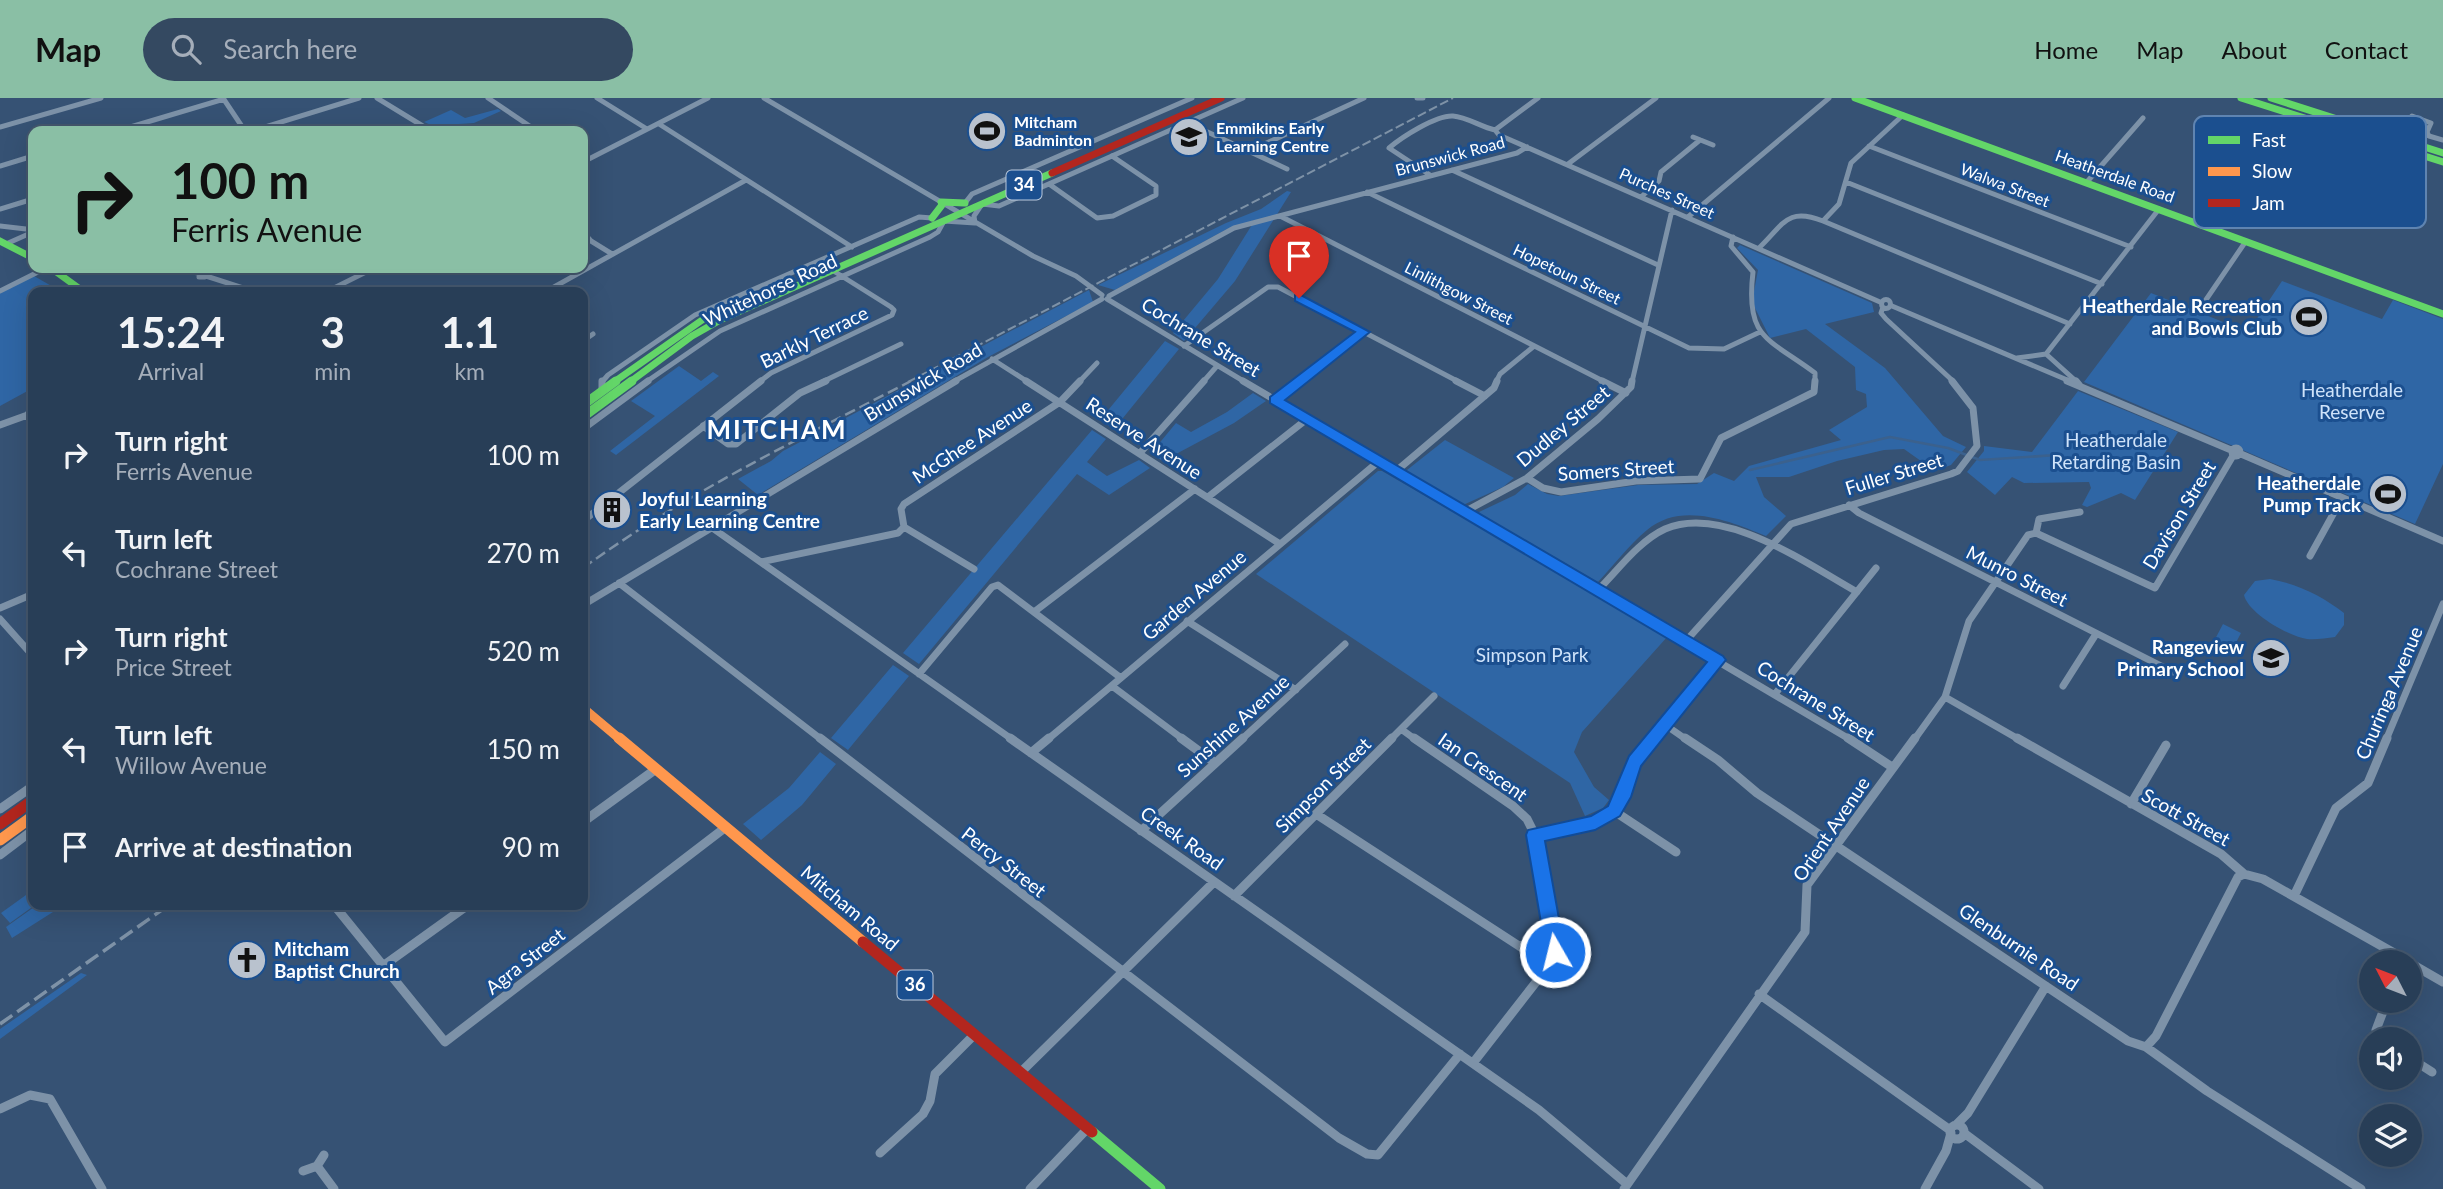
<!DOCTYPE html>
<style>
body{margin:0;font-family:Lato,sans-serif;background:#344961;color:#f1f3f6;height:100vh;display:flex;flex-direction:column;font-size:26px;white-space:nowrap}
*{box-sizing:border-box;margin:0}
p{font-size:23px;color:#a5aeba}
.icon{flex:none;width:38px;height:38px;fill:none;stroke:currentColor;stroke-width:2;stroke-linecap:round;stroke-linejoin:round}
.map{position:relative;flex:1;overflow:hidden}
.details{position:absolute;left:28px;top:189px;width:560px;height:623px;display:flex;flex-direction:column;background:#283e57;border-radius:14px;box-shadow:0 7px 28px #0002,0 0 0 2px #44576d}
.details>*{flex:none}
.banner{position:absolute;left:28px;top:28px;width:560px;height:147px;border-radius:14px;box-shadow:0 7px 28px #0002,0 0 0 2px #44576d;background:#8abfa5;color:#111;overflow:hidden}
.needle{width:46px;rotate:312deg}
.buttons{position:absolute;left:2359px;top:852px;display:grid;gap:14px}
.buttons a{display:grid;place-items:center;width:63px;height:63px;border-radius:50%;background:#283e57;box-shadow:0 7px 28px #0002,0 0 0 2px #44576d;font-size:35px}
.pin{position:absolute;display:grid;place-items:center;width:60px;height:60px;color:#fff;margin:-72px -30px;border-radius:50% 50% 50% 0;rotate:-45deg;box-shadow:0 0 7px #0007}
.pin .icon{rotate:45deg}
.me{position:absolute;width:77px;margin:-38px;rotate:352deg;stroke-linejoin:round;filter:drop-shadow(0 0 5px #0008)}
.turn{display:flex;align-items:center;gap:24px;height:147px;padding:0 28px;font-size:32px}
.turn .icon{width:91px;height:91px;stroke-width:2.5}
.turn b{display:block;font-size:49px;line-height:60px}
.eta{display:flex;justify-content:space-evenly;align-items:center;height:119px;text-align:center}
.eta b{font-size:42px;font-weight:700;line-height:49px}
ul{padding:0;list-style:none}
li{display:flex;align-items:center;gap:21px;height:98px;padding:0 28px}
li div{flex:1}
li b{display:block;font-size:26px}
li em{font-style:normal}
header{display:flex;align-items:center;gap:42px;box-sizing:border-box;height:98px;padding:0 35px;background:#8abfa5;color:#111}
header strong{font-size:33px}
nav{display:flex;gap:38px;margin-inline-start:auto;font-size:24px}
.search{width:490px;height:63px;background:#344961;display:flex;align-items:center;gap:18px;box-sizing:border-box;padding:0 24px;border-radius:38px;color:#a5aeba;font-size:26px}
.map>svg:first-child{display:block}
.green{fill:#2f66a5}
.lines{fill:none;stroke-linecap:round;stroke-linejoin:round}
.stream{stroke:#3b618d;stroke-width:2.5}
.street-far2{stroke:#7d92a8;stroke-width:5}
.street-far1{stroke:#7d92a8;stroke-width:7}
.street{stroke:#7d92a8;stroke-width:9}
.fast-far2{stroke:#63d668;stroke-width:7}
.fast-far1{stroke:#63d668;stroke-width:9}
.fast{stroke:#63d668;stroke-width:11}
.slow-far1{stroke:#ff974d;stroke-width:9}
.slow{stroke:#ff974d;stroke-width:11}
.jam-far1{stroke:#b3261e;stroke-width:7}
.jam{stroke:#b3261e;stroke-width:11}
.rail-far2{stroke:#7e92a7;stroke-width:2;stroke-dasharray:9 3.5;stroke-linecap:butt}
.rail-far1{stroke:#7e92a7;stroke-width:2.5;stroke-dasharray:11 5;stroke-linecap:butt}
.rail{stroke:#7e92a7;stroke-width:3.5;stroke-dasharray:15 6;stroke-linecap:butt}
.route{fill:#1a73e8;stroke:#114b97;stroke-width:2}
.labels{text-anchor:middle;stroke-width:6;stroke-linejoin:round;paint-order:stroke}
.far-poi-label{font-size:16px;font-weight:bold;fill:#fff;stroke:#1b4f8f;text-anchor:start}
.far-street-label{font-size:16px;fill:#fff;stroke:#1b4f8f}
.shield{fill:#1b4f8f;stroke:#bbcadd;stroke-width:2}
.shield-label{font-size:18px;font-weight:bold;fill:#fff}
.street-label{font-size:19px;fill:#fff;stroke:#1b4f8f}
.poi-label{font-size:19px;font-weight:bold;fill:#fff;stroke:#1b4f8f;text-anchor:end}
.park-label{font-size:19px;fill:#cfe3fa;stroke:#1b4f8f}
.district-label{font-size:26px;font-weight:bold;letter-spacing:2px;fill:#fff;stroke:#1b4f8f}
.key{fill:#1b4f8f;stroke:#5f84b1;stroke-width:2}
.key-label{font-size:19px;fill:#fff}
</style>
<header>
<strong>Map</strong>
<div class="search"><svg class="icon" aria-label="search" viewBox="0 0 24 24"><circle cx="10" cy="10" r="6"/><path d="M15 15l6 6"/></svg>Search here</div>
<nav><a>Home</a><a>Map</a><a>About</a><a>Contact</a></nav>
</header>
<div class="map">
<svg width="2443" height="1091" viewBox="0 0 2443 1091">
<rect width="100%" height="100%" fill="#365274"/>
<path class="green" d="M498 11 501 13 474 25 459 26 445 33 424 24 451 12 465 20Z
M1287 93 1291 94 1235 183 1184 243 1173 235 1218 181 1255 122 1227 131 1115 192 1098 187 1226 125 1261 111Z
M1740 147 1872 205 1874 214 1825 226 1885 270 1943 338 1966 349 1951 367 1935 373 1904 351 1884 352 1837 363 1789 379H1756L1764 399 1786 418 1766 438C1730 423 1681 403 1647 432 1629 447 1614 467 1598 484L1480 416 1479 414 1515 397 1528 386 1547 396 1559 398 1638 387 1697 386 1714 375 1734 383 1749 368 1841 342 1829 332 1867 309 1866 296 1856 292 1855 269 1806 231 1770 240 1752 204 1758 172 1737 150Z
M34 178 55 190 61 187 70 194H33V290L0 308V195Z
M2282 183 2382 221 2393 202 2443 221V366L2415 426 2084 284 2151 195 2248 234Z
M1089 192 1093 204 988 259 758 397 738 381 771 363 783 353Z
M1165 243 1179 251 1114 331 1100 322Z
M679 268 701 283 713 274 719 278 616 357 610 353 655 318 631 303Z
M2078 293 2178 334 2135 402 2121 395 2087 409 2082 407 2091 390 2089 384 2024 385 2012 379 1995 397 1967 374 1984 353V348L2032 354Z
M1253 295 1266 303 1234 325 1163 363 1153 357 1152 354 1176 325 1191 334 1227 314Z
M1092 332 1106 341 1087 364 1107 378 1139 362 1150 370 1109 397 1077 376 919 566 903 555Z
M1445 342 1514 380 1503 389 1463 407 1408 375 1407 372Z
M1378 373H1382L1668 538 1582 634 1574 654 1594 689 1609 702 1603 710 1585 718 1570 685 1256 476Z
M2270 481C2298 486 2322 498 2344 515V527L2335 539C2326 540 2316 542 2307 541 2288 538 2248 515 2244 497L2255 483Z
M2223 526 2241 535 2231 554 2213 545Z
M893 567 909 578 848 652 831 640Z
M820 654 836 666 802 707 761 742 743 726 789 690Z
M33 792 35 807 10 825 1 815Z
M37 807H64L12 840 6 829Z
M81 875 87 877 0 941V931Z"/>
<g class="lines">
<path class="stream" d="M1750 372 1890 339 1948 350 1980 362 2057 357"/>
<path class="street-far2" d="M223 0 245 33
M377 0 431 33
M488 0 537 33
M597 0 647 31
M764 0 1033 158 1076 178 1102 197
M1417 0H1423
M2412 18 2431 25 2427 34 2429 38 2404 27Z
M1186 24 1287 71
M659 26 852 149
M0 29 101 0
M1495 32 1538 0
M117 33 224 1
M252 33 359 0
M396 33 419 27
M2429 38 2443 42
M1693 39 1713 47
M1869 48 2131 149
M1247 54 1364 0
M583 64 708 0
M1568 66 1656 0
M0 68 33 58
M1452 72 1658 167
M1430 77 1389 50C1402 39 1436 17 1453 18 1467 19 1481 29 1495 32L1499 37 1880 204
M1846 84 2102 186
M2086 85 2143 20
M1049 86 1097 120 1113 118 1156 97V88L1112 58
M1367 94 1689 250 1724 251 1760 234
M1641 99 1659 83 1661 74 1700 42
M965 105 972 96 1192 0
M0 111 33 101
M1280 118 1605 284
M1688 119 1829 0
M1823 123 2070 226
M0 128 26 131
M583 134 591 143 612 156
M1733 139 1731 148 1753 174C1745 241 1768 240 1815 275V284
M6 146 33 134
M1759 150C1784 126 1787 109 1823 123L1839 106 1851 65 1903 17
M180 170 201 176
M207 175 205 179H199L201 176Z
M207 175 216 170
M206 178 256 194
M0 193 46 170
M326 194 374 170
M545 194 746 82
M1109 198 1234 130 1517 55 1527 49
M1107 201 1245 284
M1881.5 206a4.5 4.5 0 1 1 9 0a4.5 4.5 0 1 1-9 0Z
M1892 208 2072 284
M1883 209 1881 215 1886 221 1954 284
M2199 212 2246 143
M583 243 593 236
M1184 248 1268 189H1278L1459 284
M2046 256 2077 284
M2017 260 2046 256 2159 111
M992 261 1028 284
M602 284 608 277 695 217 919 119 932 120
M646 284 720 233 930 139 938 134 944 123 975 125 974 118 982 106 999 108 1243 0
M759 284 771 275 892 217 894 212 891 209 832 172
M822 284 901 246
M953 284 1102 201
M1079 284 1097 265
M1203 284 1217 268
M1298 284 1364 234
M1496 284 1500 276 1533 249
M1632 284 1672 112"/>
<path class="street-far1" d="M1026 283 1280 446
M1243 283 1851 642
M1456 283 1485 298
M1602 283 1626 295
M2067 283 2231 352
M2076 283 2080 288
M602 292V283
M1275 302 1300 283
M28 316 33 330
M0 327 33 315
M703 328 728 346H736L800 295 826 283
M583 331 648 283
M2232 354a4 4 0 1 1 8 0a4 4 0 1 1-8 0Z
M1140 355 1204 283
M2241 356 2443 443
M1395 374 1494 290 1497 283
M1527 380 1543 390 1561 394 1636 383 1700 381 1721 340 1814 294 1815 283
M1208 399 1307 321
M1849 407 1859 415 2173 574
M1464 414 1527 380 1598 321 1631 289 1632 283
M583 423 761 283
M711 429 1013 642
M904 429 901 411 904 406 1060 304 1080 283
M904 429 974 471
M2036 435 2155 490 2234 356
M2310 458 2342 400
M761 464 898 435 904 429
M619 485 822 642
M1598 492C1618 472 1639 443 1665 431 1724 406 1807 466 1857 494
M583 507 956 283
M0 510 33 496
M1034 514 1195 391
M0 521 33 558
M1187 523 1296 592
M1685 544 1791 426 1951 376 1958 373 1977 348 1973 310 1952 283
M919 576 992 489 998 487 1121 580
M1112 588 1184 642
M2063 588 2096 536
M1775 596 1876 470
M1945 599 2020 642
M1664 626 1687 642
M1401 631 1416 642
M1047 642 1378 364
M1241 642 1345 546
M1390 642 1434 598
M1653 642 1718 562
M1914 642 1945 599 1969 523 2028 437 2036 435 2039 421 2080 414
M2386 642 2443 506"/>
<path class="street" d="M820 640 1339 1040 1367 1056 1378 1057 1460 956
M1010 640 1539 1012 1627 1086
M1181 640 1215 665
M1414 640 1513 708 1527 721 1535 737 1555 854 1547 870 1473 965
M1685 640 1718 662 1757 695 2128 943 2146 949 2207 993 2361 1091
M1848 640 1892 669
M2017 640 2221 756 2244 776 2263 781 2410 864
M1031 655 1049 640
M2131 706 2166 647
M0 711 33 688
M1614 713 1676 754
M1316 716 1536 859 1547 870
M583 724 656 671
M1141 733 1243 640
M1535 737 1584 728 1607 718 1622 700 1635 663 1654 640
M0 757 33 732
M1234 798 1392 640
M2294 798 2336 710 2368 685 2387 640
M334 807 445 944 726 729
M1519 848 1533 844 1552 831
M2410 865 2443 884
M383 868 468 807
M1759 896 1950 1032
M2382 942 2376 932 2387 903
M2146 949 2156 938 2238 779 2244 776
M2410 960 2432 974
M1020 975 1214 784
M0 1011 30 997 50 1001 102 1091
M1956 1027 1968 1015 2046 888
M1950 1034a7 7 0 1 1 14 0a7 7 0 1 1-14 0Z
M1964 1035 2039 1091
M880 1055 923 1016 930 1003 935 976 974 937
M317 1068 334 1091
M303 1073 317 1068 324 1057
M1030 1091 1088 1030
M1624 1091 1805 834 1807 787 1915 640
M1925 1091 1946 1053 1951 1035"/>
<path class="fast-far2" d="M1855 0 2443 216
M2241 0 2443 64
M2271 0 2443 55
M932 120 942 107 941 104 965 105
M0 143 33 160
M51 170 84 194
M614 284 705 220
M630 284 692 238 722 221 1052 75"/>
<path class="fast-far1" d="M583 307 616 283
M583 319 632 283"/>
<path class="fast" d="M1092 1034 1160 1091"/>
<path class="slow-far1" d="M583 610 621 642"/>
<path class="slow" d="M619 640 863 844
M0 742 33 718"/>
<path class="jam-far1" d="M1052 75 1221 0"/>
<path class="jam" d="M0 726 33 702
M863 844 1092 1034"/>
<path class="rail-far2" d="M908 284 1453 0"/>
<path class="rail-far1" d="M583 470C686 395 799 341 911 283"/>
<path class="rail" d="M0 926 169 807"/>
</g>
<path class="route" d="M1299 196 1370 234 1285 302 1723 558 1726 562 1641 668 1631 699 1620 718 1595 732 1545 743 1565 854 1562 860 1555 863 1548 860 1546 854 1526 737 1528 732 1591 718 1608 708 1629 658 1707 564 1270 305V299L1355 234 1295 203V197Z"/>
<defs>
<g id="stadium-disc" transform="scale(2.0125)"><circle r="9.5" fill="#b9c2ce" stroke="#1b4f8f"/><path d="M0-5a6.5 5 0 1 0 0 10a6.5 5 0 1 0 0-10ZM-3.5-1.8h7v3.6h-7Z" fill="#111"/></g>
<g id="school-disc" transform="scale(2.0125)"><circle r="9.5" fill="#b9c2ce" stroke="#1b4f8f"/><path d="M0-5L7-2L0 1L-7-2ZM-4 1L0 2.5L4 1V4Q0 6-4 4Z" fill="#111"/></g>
<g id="building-disc" transform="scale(2.0125)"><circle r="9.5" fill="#b9c2ce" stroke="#1b4f8f"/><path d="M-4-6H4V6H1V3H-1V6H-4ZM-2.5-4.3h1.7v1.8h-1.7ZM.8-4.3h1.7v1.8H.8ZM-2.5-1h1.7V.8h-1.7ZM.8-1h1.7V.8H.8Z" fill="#111"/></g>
<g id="church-disc" transform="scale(2.0125)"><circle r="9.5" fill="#b9c2ce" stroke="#1b4f8f"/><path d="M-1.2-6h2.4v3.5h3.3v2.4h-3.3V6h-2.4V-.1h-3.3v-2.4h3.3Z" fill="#111"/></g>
</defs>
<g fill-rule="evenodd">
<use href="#stadium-disc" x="987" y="33"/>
<use href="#school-disc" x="1189" y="39"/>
<use href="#stadium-disc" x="2309" y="219"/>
<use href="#stadium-disc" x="2388" y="396"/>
<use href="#building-disc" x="612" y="412"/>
<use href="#school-disc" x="2271" y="560"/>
<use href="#church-disc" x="247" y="862"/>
</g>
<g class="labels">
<g class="far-poi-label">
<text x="1014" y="30">Mitcham<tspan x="1014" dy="18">Badminton</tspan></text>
<text x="1216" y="36">Emmikins Early<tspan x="1216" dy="18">Learning Centre</tspan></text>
</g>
<g class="far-street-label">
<text transform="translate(1450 58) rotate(-15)" y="6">Brunswick Road</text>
<text transform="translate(2115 78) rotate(20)" y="6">Heatherdale Road</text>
<text transform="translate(2005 87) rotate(21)" y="6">Walwa Street</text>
<text transform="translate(1667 95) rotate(24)" y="6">Purches Street</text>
<text transform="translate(1567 176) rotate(26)" y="6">Hopetoun Street</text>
<text transform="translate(1459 195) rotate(27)" y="6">Linlithgow Street</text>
</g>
<g class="shield">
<rect x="1006.5" y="72.5" width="35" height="29" rx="5"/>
<rect x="897.5" y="872.5" width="35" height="29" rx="5"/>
</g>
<g class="shield-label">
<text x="1024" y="93">34</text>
<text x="915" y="893">36</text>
</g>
<g class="street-label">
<text transform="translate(770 192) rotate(-25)" y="7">Whitehorse Road</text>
<text transform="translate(814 239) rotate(-26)" y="7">Barkly Terrace</text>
<text transform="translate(1201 239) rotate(31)" y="7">Cochrane Street</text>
<text transform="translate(923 284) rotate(-31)" y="7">Brunswick Road</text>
<text transform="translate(1563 328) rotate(-40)" y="7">Dudley Street</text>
<text transform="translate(1144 340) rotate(33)" y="7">Reserve Avenue</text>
<text transform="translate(972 343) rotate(-33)" y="7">McGhee Avenue</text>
<text transform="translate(1616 372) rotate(-4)" y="7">Somers Street</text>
<text transform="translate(1894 376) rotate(-17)" y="7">Fuller Street</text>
<text transform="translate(2179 417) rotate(-59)" y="7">Davison Street</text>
<text transform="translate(2017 478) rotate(27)" y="7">Munro Street</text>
<text transform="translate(1194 497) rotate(-40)" y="7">Garden Avenue</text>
<text transform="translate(2389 595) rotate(-67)" y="7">Churinga Avenue</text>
<text transform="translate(1816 603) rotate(32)" y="7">Cochrane Street</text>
<text transform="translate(1233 628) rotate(-42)" y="7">Sunshine Avenue</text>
<text transform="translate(1483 669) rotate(35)" y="7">Ian Crescent</text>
<text transform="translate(1323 687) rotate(-45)" y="7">Simpson Street</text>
<text transform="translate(2186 719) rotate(29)" y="7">Scott Street</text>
<text transform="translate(1831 731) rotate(-56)" y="7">Orient Avenue</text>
<text transform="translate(1182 740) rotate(35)" y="7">Creek Road</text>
<text transform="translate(1004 764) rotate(38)" y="7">Percy Street</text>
<text transform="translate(850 810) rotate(40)" y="7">Mitcham Road</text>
<text transform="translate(2019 849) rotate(34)" y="7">Glenburnie Road</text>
<text transform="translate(525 863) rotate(-38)" y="7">Agra Street</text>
</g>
<g class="poi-label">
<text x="2282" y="215">Heatherdale Recreation<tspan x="2282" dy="22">and Bowls Club</tspan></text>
<text x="2361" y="392">Heatherdale<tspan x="2361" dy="22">Pump Track</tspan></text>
<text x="639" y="408" text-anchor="start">Joyful Learning<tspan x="639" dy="22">Early Learning Centre</tspan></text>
<text x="2244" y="556">Rangeview<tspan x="2244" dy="22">Primary School</tspan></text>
<text x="274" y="858" text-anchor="start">Mitcham<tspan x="274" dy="22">Baptist Church</tspan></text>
</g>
<g class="park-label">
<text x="2352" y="299">Heatherdale<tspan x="2352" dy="22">Reserve</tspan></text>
<text x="2116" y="349">Heatherdale<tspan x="2116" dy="22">Retarding Basin</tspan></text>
<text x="1532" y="564">Simpson Park</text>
</g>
<g class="district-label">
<text x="777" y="341">MITCHAM</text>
</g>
</g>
<rect x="2194" y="18" width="232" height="112" rx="10" class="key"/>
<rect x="2208" y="38" width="32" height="8" fill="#63d668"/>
<rect x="2208" y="69" width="32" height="9" fill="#ff974d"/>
<rect x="2208" y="101" width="32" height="8" fill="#b3261e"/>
<g class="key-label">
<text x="2252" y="49">Fast</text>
<text x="2252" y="80">Slow</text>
<text x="2252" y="112">Jam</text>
</g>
</svg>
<div class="buttons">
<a><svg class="needle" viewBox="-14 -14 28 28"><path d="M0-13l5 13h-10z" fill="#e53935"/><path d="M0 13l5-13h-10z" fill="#a5aeba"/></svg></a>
<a><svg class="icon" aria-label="sound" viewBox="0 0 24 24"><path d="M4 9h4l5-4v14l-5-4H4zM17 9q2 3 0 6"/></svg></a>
<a><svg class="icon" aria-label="layers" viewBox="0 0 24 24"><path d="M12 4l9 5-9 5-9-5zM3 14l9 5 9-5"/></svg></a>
</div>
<div class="pin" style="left:1299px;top:200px;background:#d93025"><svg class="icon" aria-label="arrive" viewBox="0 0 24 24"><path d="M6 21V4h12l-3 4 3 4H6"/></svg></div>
<svg class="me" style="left:1555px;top:854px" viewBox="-20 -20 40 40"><circle r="17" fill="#1a73e8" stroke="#fff" stroke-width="3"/><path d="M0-11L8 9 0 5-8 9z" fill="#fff"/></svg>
<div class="banner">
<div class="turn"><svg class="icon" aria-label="right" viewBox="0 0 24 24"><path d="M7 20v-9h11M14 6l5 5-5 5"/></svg><div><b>100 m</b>Ferris Avenue</div></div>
</div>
<section class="details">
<div class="eta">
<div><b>15:24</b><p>Arrival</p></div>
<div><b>3</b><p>min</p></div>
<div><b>1.1</b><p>km</p></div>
</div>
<ul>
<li><svg class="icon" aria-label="right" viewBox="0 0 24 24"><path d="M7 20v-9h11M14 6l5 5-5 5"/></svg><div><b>Turn right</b><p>Ferris Avenue</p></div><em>100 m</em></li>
<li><svg class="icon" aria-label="left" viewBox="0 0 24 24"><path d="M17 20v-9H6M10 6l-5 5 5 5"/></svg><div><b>Turn left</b><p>Cochrane Street</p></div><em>270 m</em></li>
<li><svg class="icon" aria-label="right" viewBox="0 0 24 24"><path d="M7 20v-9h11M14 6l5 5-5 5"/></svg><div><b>Turn right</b><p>Price Street</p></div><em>520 m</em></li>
<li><svg class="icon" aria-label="left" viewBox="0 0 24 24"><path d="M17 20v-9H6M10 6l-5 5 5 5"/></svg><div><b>Turn left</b><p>Willow Avenue</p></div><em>150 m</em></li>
<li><svg class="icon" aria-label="arrive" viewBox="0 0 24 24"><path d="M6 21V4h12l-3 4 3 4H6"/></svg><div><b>Arrive at destination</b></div><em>90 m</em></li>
</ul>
</section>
</div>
